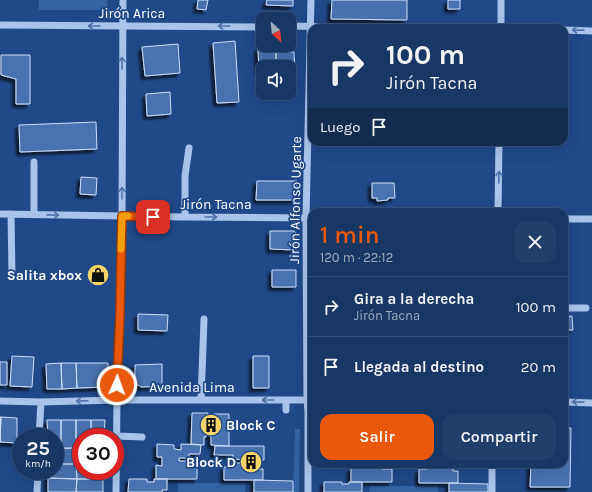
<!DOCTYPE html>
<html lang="es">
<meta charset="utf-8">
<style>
body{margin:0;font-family:Karla,sans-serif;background:#203f6b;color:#f1f3f6;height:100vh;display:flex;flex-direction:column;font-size:15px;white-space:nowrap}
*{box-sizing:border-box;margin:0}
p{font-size:13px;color:#9eacbf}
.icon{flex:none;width:22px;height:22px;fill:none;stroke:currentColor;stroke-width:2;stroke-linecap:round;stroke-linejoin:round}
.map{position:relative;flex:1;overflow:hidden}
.sheet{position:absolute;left:308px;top:208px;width:260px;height:260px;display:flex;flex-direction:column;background:#173765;border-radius:12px;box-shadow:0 4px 16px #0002,0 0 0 1px #365179}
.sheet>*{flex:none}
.guide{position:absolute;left:308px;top:24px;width:260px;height:122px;border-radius:12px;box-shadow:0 4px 16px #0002,0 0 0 1px #365179;background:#173765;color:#f1f3f6;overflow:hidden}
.needle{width:26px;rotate:153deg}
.controls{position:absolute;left:256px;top:12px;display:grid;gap:8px}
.controls a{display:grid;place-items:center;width:40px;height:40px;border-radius:8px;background:#173765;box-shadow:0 4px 16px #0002,0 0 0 1px #365179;font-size:20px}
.speed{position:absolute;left:12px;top:428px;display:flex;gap:8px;font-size:20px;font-weight:700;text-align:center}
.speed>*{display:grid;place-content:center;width:52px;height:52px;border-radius:50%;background:#173765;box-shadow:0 4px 16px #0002,0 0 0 1px #365179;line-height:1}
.speed small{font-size:10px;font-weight:400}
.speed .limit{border:6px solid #d22;background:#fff;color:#111}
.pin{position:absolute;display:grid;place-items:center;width:34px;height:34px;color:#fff;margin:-17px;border-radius:8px;box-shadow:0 2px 6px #0006}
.me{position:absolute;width:44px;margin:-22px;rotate:2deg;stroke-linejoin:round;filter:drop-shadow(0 0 3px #0008)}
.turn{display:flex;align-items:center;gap:14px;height:84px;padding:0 12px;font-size:18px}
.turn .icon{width:52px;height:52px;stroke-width:2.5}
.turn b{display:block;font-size:28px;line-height:34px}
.then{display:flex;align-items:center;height:38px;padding:0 12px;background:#0003;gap:8px;font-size:15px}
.round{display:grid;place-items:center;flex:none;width:42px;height:42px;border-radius:12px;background:#203f6b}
.headline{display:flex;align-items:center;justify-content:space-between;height:68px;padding:0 12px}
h1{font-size:24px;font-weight:600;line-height:30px;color:#ea580c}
.primary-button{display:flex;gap:8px;margin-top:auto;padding:8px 12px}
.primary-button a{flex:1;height:46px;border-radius:12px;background:#ea580c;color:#fff;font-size:16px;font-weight:600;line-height:46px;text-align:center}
.primary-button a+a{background:#203f6b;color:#f1f3f6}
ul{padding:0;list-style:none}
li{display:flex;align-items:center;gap:12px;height:60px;padding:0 12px;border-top:1px solid #365179}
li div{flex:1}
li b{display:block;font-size:15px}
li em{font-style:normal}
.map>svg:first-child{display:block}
.green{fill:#3363a4}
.building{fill:#4873af;stroke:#cddff8;filter:url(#shadow)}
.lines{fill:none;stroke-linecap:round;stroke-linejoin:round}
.minor{stroke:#a8c4ea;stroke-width:7}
.oneway{stroke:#4f74aa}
.route-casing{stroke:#983908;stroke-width:10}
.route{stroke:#ea580c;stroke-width:7}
.slow{stroke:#f59e0b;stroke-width:7}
.labels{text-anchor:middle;stroke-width:3.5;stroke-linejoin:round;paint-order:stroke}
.street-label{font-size:14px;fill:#fff;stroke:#1f4987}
.poi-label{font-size:14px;font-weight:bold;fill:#fff;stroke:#1f4987;text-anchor:end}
</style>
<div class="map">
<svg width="592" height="492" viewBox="0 0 592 492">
<defs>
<filter id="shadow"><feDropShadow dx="-3.5" dy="3.5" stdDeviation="1" flood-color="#0009"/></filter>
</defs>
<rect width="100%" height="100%" fill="#1f4987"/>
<path class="green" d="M39 0H107L108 10H39Z
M295 429H300L299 492H293Z
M178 483H246L245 492H178Z
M370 486H438V492H369Z"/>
<path class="building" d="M198 0H208L206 10 197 9Z
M267 0H293V6L266 5Z
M332 0H407V20L331 19Z
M448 0H460V9H448Z
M235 41 239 102 217 103 213 43Z
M178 44 180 73 145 76 142 47Z
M258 48H276V67H263V72H259Z
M276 48H282V52H294L295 71H289V67H276Z
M1 55H30V104H16V79L1 75Z
M170 92 171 114 147 116 146 94Z
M96 122 97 149 20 152 19 125Z
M81 177 97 178 96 195 80 194Z
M257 181H297L296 200H256Z
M372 183H394L395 198H388V200L377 201V198H372Z
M270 231H294L296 233 295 250 270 249Z
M272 270H296V287H272Z
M138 314 168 315 167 331 138 330Z
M572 316 573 330H564V317Z
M12 356 34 357 32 387 10 386Z
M253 356H269V388H253Z
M0 362H7V385H0Z
M61 363H76L77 388 62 389Z
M61 363 62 389H47L46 364Z
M76 363H108V387L77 388Z
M162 364V386L141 387 135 383V365Z
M192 413H208V419H214V414H229V446L211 445V436H209L210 431H206V437H204V445L191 444Z
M0 417H1L0 442Z
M1 417 17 418V443L0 442Z
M47 420H61V448L55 449V437H48Z
M61 420H76V448H61Z
M76 420H91V437H81V449L76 448Z
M91 420H105L104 437H91Z
M564 428H571L570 487H530L531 464H564Z
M157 444 174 445V449L181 450V444L201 445 200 454H189V458H179V461H188L187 466H197V479H156V465L162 466V457H157Z
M215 446H264V460H258V469H263V480H224V467H232V463H244V460L233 459V455H214Z
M76 448 81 449V464H76Z
M76 448V464H55V449Z
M55 464H76L77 479 48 478V471H55Z
M76 464H81V471H103V479H77Z
M357 464H383L382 469H392V482H351V468H357Z
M439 464H453V471H458V483H419V469H427V466H439Z
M48 478 77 479 76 492H48Z
M77 479H103V492H76Z
M129 479H147V482H154V479H167V490H162V492H128Z
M254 480 293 481V492H254Z
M324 482H342V484H349V482H362V492H324Z
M449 483 488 484V492H449Z"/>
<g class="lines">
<path class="minor" d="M0 25 263 27
M289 26 388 28
M501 28V0
M564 30 592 31
M498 212 499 142
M0 214 185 217 312 218
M11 214 12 276
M34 215V162
M185 217V176L189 148
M564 219H592
M564 308H586
M201 400 204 319
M286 400V410
M0 401 41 402 117 400H312
M564 402 592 403
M117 436 142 437
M39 437 41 402
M37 492 38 471
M116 492 117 400 120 313 122 216 123 0
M308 492V412L307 400 306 218 311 0
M492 492V464"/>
</g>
<defs><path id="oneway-shaft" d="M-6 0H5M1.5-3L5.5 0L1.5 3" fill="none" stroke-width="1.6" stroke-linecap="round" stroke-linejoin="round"/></defs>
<g class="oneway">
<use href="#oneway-shaft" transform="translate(94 26) rotate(-180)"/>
<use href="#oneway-shaft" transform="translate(224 26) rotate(-180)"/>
<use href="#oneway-shaft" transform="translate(578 30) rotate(-179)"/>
<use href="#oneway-shaft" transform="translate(122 63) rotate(-90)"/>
<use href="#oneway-shaft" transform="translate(499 177) rotate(-89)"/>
<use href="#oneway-shaft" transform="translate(122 193) rotate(-90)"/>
<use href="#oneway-shaft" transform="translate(53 215) rotate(1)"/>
<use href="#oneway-shaft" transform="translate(211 217)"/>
<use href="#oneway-shaft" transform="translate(268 400) rotate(-180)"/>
<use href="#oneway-shaft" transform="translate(82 401) rotate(178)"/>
<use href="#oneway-shaft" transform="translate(578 402) rotate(-179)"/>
</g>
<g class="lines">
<g class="route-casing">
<path id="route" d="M117 385 120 313 122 216 153 217"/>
</g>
<use href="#route" class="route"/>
<path class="slow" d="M121 249 122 216H128"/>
</g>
<defs>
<g id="shop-disc" transform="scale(1.15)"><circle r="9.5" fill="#f8d368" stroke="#1f4987"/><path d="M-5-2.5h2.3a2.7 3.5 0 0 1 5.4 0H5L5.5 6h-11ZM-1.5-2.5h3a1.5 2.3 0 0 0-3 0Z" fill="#111"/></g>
<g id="building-disc" transform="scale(1.15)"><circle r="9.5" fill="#f8d368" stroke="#1f4987"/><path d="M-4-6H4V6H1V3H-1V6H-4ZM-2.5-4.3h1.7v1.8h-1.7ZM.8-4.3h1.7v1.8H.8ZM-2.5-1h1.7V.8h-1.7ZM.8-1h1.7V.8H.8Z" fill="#111"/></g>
</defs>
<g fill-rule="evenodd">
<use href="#shop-disc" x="98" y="275"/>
<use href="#building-disc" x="211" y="425"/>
<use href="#building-disc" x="251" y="462"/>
</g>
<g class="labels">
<g class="street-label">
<text x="132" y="18">Jirón Arica</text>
<text transform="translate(295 200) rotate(-89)" y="5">Jirón Alfonso Ugarte</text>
<text x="216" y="209">Jirón Tacna</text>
<text x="192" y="392">Avenida Lima</text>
</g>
<g class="poi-label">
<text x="82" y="280">Salita xbox</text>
<text x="226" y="430" text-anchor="start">Block C</text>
<text x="236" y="467">Block D</text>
</g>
</g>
</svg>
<div class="controls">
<a><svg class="needle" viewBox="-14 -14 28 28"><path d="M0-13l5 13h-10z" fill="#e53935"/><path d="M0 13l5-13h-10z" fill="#9eacbf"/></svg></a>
<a><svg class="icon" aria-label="sound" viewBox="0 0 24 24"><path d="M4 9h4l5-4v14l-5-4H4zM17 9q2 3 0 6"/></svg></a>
</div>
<div class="speed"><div>25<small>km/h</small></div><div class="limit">30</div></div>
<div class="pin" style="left:153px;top:217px;background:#d93025"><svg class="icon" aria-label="arrive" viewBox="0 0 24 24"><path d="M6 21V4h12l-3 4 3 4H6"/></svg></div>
<svg class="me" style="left:117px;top:385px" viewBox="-20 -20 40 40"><circle r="17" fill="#ea580c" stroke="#fff" stroke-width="3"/><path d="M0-11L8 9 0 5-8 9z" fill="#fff"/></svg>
<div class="guide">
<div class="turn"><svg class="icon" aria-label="right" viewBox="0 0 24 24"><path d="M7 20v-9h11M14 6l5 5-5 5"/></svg><div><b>100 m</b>Jirón Tacna</div></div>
<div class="then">Luego<svg class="icon" aria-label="arrive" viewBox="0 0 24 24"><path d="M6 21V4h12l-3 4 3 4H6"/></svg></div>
</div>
<section class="sheet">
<div class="headline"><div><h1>1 min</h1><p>120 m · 22:12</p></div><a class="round"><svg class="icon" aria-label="close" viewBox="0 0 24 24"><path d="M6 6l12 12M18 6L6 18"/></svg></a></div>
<ul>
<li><svg class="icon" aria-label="right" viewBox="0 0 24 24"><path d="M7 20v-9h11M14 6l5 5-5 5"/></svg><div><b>Gira a la derecha</b><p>Jirón Tacna</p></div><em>100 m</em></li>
<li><svg class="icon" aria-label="arrive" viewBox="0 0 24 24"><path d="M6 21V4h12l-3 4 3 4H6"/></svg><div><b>Llegada al destino</b></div><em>20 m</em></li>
</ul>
<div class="primary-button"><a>Salir</a><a>Compartir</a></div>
</section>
</div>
